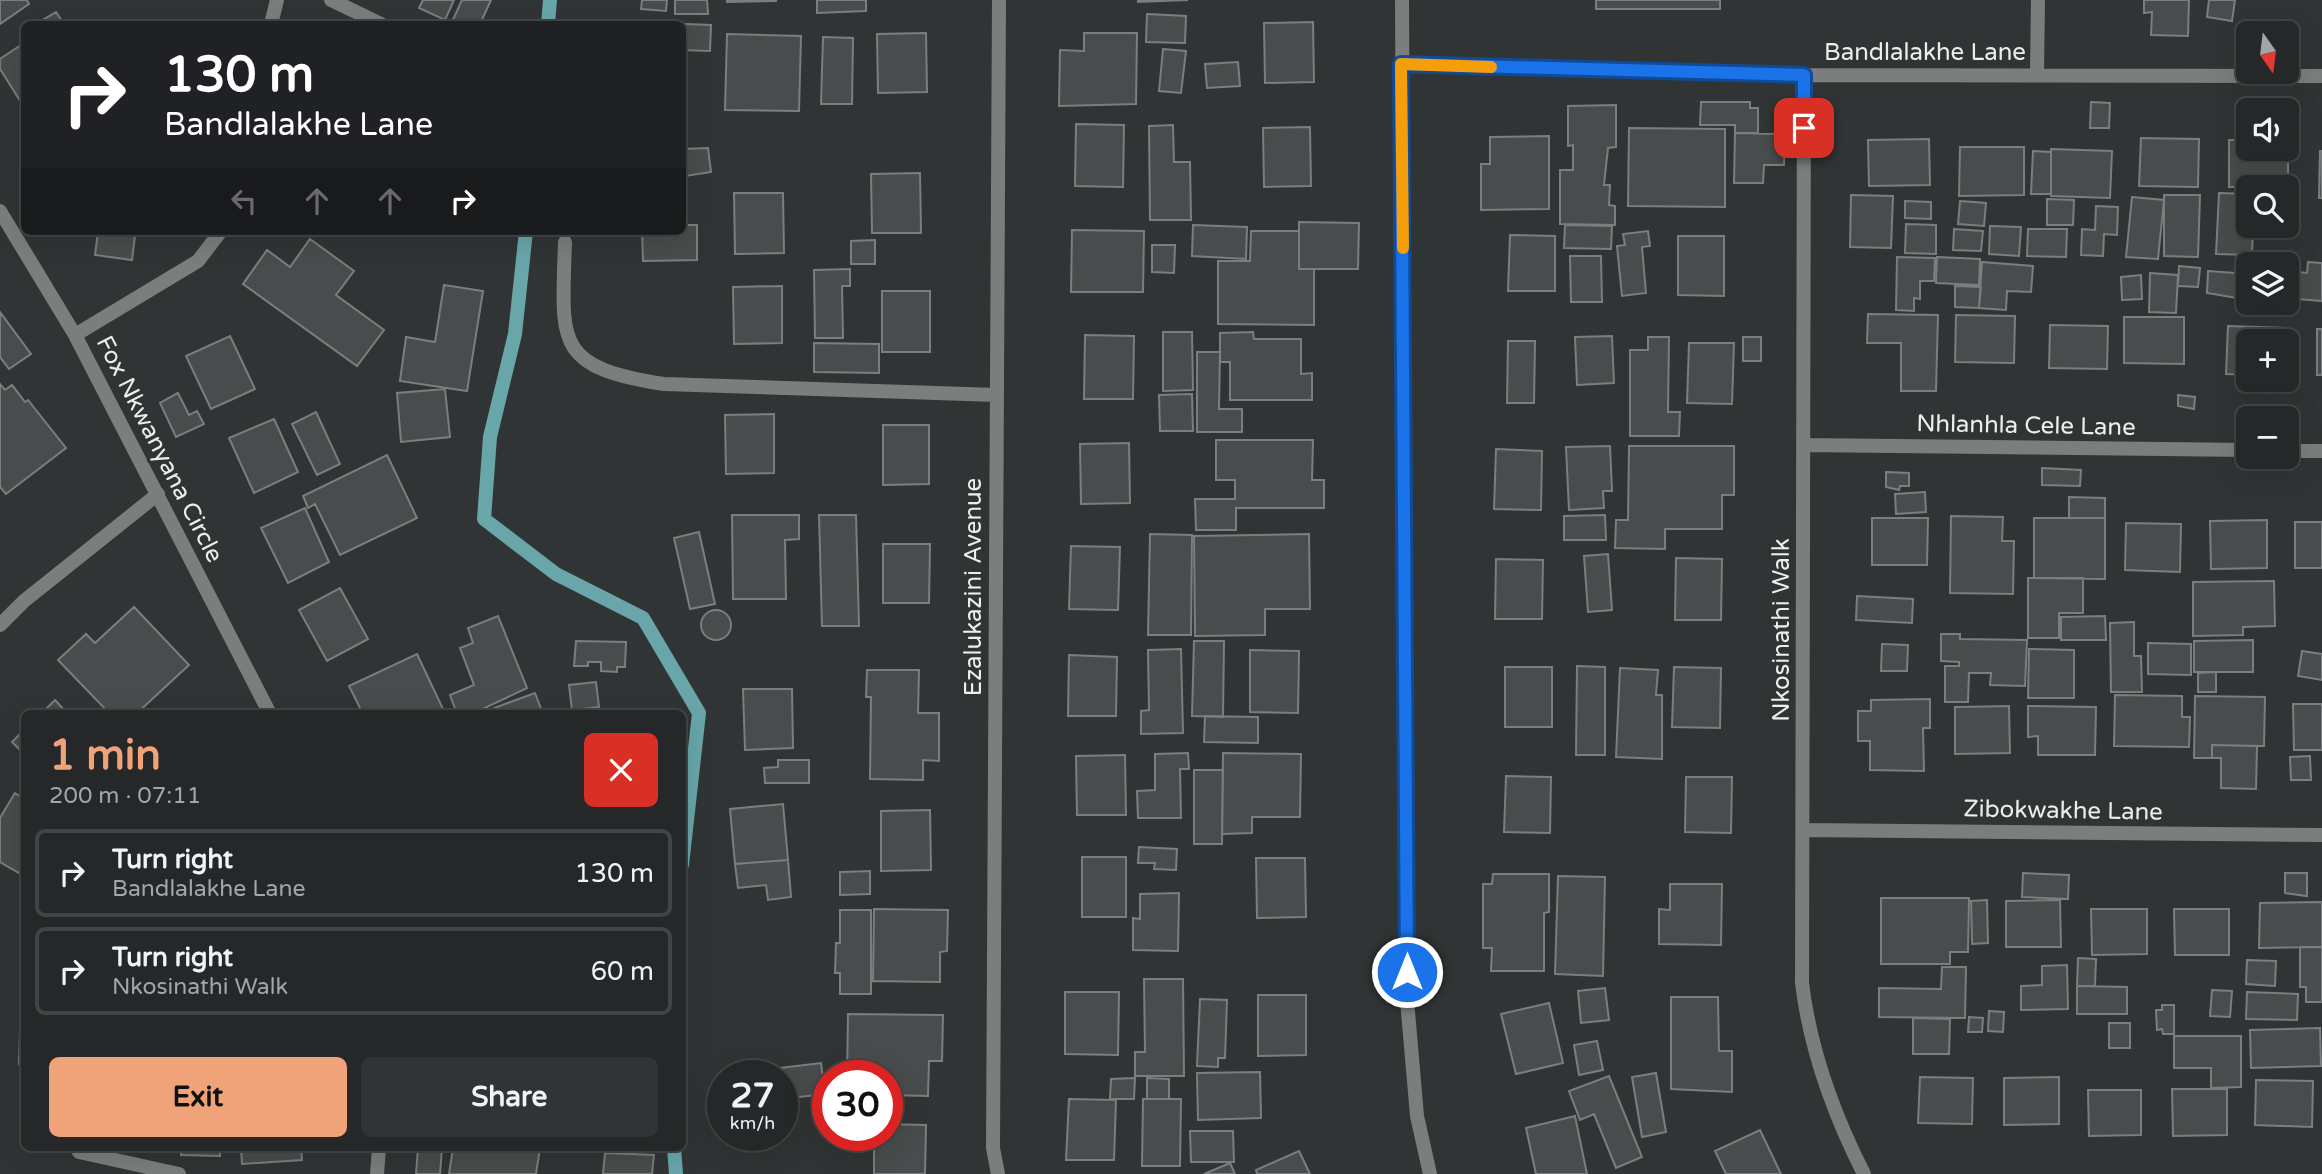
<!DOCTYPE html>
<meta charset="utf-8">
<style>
body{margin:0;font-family:"Varela Round",sans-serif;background:#313334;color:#f1f3f6;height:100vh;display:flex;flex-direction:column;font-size:26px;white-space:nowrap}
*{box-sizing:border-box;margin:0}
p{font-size:23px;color:#a3a5a8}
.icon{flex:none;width:38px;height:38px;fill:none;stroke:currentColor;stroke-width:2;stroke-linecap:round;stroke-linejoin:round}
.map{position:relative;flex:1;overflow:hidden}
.drawer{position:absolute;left:21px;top:710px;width:665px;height:441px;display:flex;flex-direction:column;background:#252728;border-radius:10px;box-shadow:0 7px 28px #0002,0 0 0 2px #424445}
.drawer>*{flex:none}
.top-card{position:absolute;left:21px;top:21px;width:665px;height:214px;border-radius:10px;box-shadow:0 7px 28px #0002,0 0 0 2px #424445;background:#202124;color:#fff;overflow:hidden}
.needle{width:46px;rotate:166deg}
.fabs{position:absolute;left:2236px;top:21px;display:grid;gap:14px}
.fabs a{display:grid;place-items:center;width:63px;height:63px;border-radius:10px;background:#252728;box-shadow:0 7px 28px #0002,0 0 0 2px #424445;font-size:35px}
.speed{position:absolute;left:707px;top:1060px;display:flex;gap:14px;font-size:35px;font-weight:700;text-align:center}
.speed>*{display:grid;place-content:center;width:91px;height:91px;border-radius:50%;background:#252728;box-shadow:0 7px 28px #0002,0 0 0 2px #424445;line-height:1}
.speed small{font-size:18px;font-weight:400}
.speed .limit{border:10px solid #d22;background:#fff;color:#111}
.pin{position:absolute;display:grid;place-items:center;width:60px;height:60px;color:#fff;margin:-30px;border-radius:14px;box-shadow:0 4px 10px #0006}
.me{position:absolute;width:77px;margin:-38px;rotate:0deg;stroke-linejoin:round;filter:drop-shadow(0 0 5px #0008)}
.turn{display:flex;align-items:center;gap:24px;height:147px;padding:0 28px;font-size:32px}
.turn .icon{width:91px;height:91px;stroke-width:2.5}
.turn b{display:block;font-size:49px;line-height:60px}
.lanes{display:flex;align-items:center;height:66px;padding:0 28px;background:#0003;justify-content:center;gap:35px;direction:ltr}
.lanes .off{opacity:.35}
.round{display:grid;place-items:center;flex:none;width:74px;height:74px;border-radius:10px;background:#313334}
.head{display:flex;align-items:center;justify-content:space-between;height:119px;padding:0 28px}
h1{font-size:42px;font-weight:700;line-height:52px;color:#f0a278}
.button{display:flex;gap:14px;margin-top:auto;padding:14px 28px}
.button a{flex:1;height:80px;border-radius:10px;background:#f0a278;color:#111;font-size:28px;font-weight:700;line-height:80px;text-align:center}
.button a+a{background:#313334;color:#f1f3f6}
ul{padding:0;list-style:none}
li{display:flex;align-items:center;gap:21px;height:88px;margin:0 14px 10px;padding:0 14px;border:4px solid #424445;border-radius:10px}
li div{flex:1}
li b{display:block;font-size:26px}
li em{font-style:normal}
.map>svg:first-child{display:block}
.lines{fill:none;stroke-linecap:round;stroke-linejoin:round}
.stream{stroke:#68a6a9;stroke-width:14}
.building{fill:#494c4c;stroke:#7a7e7e;stroke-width:2}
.lane{stroke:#7c7e7e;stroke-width:14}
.street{stroke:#7c7e7e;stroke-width:14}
.route-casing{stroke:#114b97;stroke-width:18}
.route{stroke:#1a73e8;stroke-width:12}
.slow{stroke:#f59e0b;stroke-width:12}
.labels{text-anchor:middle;stroke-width:7;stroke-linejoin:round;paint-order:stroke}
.street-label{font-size:24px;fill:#eceeee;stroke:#313435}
</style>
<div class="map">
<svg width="2322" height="1174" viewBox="0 0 2322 1174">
<rect width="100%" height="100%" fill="#313435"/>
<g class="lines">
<path class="stream" d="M548 24 550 0
M526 231 515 334 490 437 484 519 556 574 643 618 699 713 682 865
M674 1148 676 1174"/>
</g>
<path class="building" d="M0 0H27L29 4 0 24Z
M423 0H454L445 20 419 8Z
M462 0H491L480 24H451Z
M642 0H667L666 11 641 9Z
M675 0H707L708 14H675Z
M727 0H776V1L727 2Z
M817 0H866V11L817 13Z
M1138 0H1188L1138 2Z
M1596 0H1720V9H1596Z
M2144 0H2189L2188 36 2151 35 2152 12 2144 13Z
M2209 0H2235L2232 21 2207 17Z
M56 12 64 24H36Z
M1147 14 1186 16 1185 43 1146 42Z
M1313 22 1314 82 1265 83 1264 23Z
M662 23 711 25 710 51 682 50V24Z
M926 33 927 92 878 93 877 34Z
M1084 33H1137L1136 104 1059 106 1060 50 1084 51Z
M727 34 801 36 799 111 725 110Z
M823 37 853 38 852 104H821Z
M24 43V107L0 69V59Z
M1163 49 1186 51 1181 93 1159 91Z
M1238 62 1240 86 1207 88 1205 64Z
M1701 102H1750V108H1758V133H1735V125H1700Z
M2091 102 2110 103 2109 128H2090Z
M1616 105V147L1608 148 1604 185H1610L1609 205 1615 206V225L1560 224V170H1573V145L1568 146V106Z
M1076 124 1124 125 1123 187 1075 186Z
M1173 125 1174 162H1190L1191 220H1150L1149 126Z
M1310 127 1311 186 1264 187 1263 128Z
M1629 128 1725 129V207L1628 206Z
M1735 133 1785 134 1784 165H1764L1763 183H1734Z
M1549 136V209L1481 210V164H1490V137Z
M2141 138 2199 139 2198 187 2139 186Z
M1929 139 1930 185 1869 186 1868 140Z
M2229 140H2249V149H2287L2288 140V187H2229Z
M1960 147H2024V195L1959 196Z
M708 148 711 172 685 176 687 189H682V149Z
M2051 149 2112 151 2110 198 2051 196Z
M2033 151 2051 152V194H2031Z
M2320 151H2322V198H2319Z
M920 173 921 233H872L871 174Z
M734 193H783L784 253 735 254Z
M2219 193 2249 194V226H2253L2252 255 2216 254Z
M1851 195 1893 196 1891 248 1850 247Z
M2164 195H2200L2198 257 2164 256Z
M2132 197 2164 200 2158 259 2126 257Z
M2047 199 2074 200 2073 225H2047Z
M1905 201 1931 202V219L1905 218Z
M1960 201 1986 203 1984 226 1958 224Z
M2096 206 2118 207 2117 235 2104 234 2103 256 2081 255 2082 229 2095 230Z
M1299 222 1359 223 1358 269H1299Z
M1906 224 1936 225V254L1905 253Z
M682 225H697V260L643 261 642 231H682Z
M1193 225 1247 227 1246 259 1192 256Z
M1565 225 1612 226 1611 249 1564 248Z
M1990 226 2021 227 2019 256 1989 254Z
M1954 229 1983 231 1981 251 1953 250Z
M2028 229H2067L2066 257 2027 256Z
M1072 230 1144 231 1143 292H1071Z
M1251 231H1299V269H1314V325L1218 324V261H1250Z
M1648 231 1650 246 1642 247 1646 293 1622 296 1617 246 1625 245 1623 234Z
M98 232 135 236 132 260 95 255Z
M1510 235 1555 236V291H1508Z
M1678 236H1724V296L1678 295Z
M310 239 354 271 336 295 384 330 357 366 243 284 267 250 290 267Z
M875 240V264H851V241Z
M1152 245H1175L1174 273 1152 272Z
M1570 256H1601L1602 302H1571Z
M1897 257 1935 258 1934 281H1920V299L1914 298V311L1896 310Z
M1937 257 1980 259 1979 285 1936 283Z
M1982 262 2033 266 2031 292 2007 291 2006 310 1979 308Z
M2308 262 2322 263V301L2297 299 2299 272 2307 273Z
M2179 266 2200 268 2198 287 2178 286Z
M850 269V286H842L843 338H815L814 270Z
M2208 271 2249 274V300L2207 293Z
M2150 273 2178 275 2176 313 2149 312Z
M2141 275 2142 299 2122 300 2121 277Z
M444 285 483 291 467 391 400 381 406 337 435 342Z
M782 286V343L734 344 733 287Z
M1955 286 1981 287 1979 308 1955 307Z
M882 291H930V352H882Z
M0 312 31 354 9 369 0 357Z
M1868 314 1938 315 1936 391H1901V343H1867Z
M1956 315 2015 316 2014 363 1955 362Z
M2124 317H2184V364L2124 363Z
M2050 325 2108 326 2107 369 2049 368Z
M2228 326 2287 328V341H2249V375L2226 374Z
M2317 329H2322V375H2317Z
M1163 332H1192L1193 390 1163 391Z
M1253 332 1254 339H1301V374L1312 373V400H1230V362H1220V333Z
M1085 335 1134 336 1133 399H1084Z
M230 336 255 389 211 409 186 356Z
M1612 336 1614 383 1577 385 1575 337Z
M1648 337H1669L1668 412H1680L1679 436H1630V350H1648Z
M1743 337H1761V361H1743Z
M1508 341H1535L1534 403H1507Z
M814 343 879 344V373L814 372Z
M1689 343H1734L1732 404 1687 403Z
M1197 352H1220L1219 409H1242V432H1197Z
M0 384 5 390 12 385 25 402 28 400 66 448 6 494 0 487Z
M445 389 450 437 401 442 397 393Z
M178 393 189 415 197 411 204 424 176 437 160 403Z
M1192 394 1193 431H1160L1159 395Z
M2178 395 2195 397 2194 409 2178 406Z
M316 412 340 464 317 475 292 424Z
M774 414V473L726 474 725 415Z
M274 419 298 472 254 493 229 438Z
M883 425H929V484L883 485Z
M1216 440H1313L1312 480H1324V508H1236V530H1196L1195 499H1235V480H1216Z
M1129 443 1130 503 1081 504 1080 444Z
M1610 446 1612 491H1603L1604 508 1569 510 1566 447Z
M1629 446H1734V495H1722V529H1665V549L1615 548 1616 520H1628Z
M1496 449 1542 451 1541 510 1494 509Z
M387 455 417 518 340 555 315 504 308 508 303 496Z
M2042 468 2081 470 2080 486 2042 485Z
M1886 472 1909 473V486H1900L1899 490 1886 487Z
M1925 492 1926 512 1896 514 1895 494Z
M2069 497 2105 498V518H2069Z
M305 508 329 562 288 583 261 528Z
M732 515H799V539L785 540 786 599H733Z
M819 515H856L859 626H822Z
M1605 515 1606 540H1564V516Z
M1951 516 2003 517 2002 541H2014L2013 594 1950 593Z
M1872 518H1928L1927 565H1872Z
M2034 518H2105V579L2034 578Z
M2267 520V568L2211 569 2210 521Z
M2295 522H2322V568H2295Z
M2126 523 2181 524 2180 572 2125 570Z
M699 532 715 604 690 609 674 538Z
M1150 534 1192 535 1191 635H1148Z
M1309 534 1310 609H1265V635L1195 636 1194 536Z
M883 544H930L929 603H883Z
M1071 546 1120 547 1118 610 1069 609Z
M1608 554 1612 610 1588 612 1584 556Z
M1676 558 1722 559 1721 620H1675Z
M1496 559 1543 560 1542 619H1495Z
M2028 578H2083V613H2059V638H2028Z
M2274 581 2275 626 2243 627V635L2193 636V582Z
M340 588 368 639 327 661 299 610Z
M1857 596 1913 599 1912 623 1856 620Z
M134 607 189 665 136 714H110L58 660 86 634 95 643Z
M701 625a15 15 0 1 1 30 0a15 15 0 1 1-30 0Z
M498 616 527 688 472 714H457L450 695 474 685 460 648 473 643 468 628Z
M2105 616 2106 640H2061V617Z
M2134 622V656H2141L2142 692H2111L2110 623Z
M1941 634H1960V639L2027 640 2025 686 1990 685 1991 673H1969L1968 702H1945V666H1959V662L1941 661Z
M2253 640V672H2194V641Z
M576 641 626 642 625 667H617V672L601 671V662H588V666H574Z
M1194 641H1224L1223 717 1192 716Z
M2148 643 2191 644V675L2148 674Z
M1882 644 1908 645 1907 671H1881Z
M1181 649 1183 733 1141 734V711L1149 710 1148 650Z
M2029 649 2074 650V698H2028Z
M1250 650 1299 651 1298 713 1250 712Z
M2302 651 2322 654V680L2298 676Z
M417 654 443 709 433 714H363L349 686Z
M1069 655 1117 657 1116 716H1068Z
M1577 666 1605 667V755H1576Z
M1505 667H1552V727H1505Z
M1674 667 1721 668 1720 728 1672 727Z
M1620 668 1658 670 1656 695H1662V759L1616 757Z
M867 670H919L918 713H939V761L923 760V780L870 779 871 697H866Z
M2216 672V692H2198V673Z
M596 682 599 707 572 710 569 685Z
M743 689H792L793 748 745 750Z
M535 693 543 714H496L494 708Z
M2115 695 2182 696V717H2190L2189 747 2114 746Z
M2195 696 2265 697 2264 746 2212 745V758H2194Z
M1930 699V728H1923L1924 771 1870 770V741H1858V711H1871V700Z
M55 700 68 714H41Z
M2293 704H2322V750H2294Z
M2009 706 2010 753 1955 754V707Z
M2028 706 2096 707 2095 755H2038V736L2028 737Z
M1205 716 1258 717V743L1204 742Z
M24 730V754L12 742Z
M2212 745 2257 746 2256 789 2221 788V758H2212Z
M1188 753 1189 769H1180L1181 818H1138L1137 791 1155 790V754Z
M1223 753 1301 754 1300 817H1252V833L1222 834Z
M1125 755 1126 815H1077L1076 756Z
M2310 756 2311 780H2291L2290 757Z
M778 760H809V783H765L764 768 778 767Z
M1194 770H1223L1222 844H1194Z
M1506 776 1551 777 1550 833 1504 832Z
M1686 777H1732L1731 833 1685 832Z
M15 793 24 799V864L19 873 0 862V818Z
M783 804 788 860 735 864 730 809Z
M930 810 931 870 881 871V811Z
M1139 847 1177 849 1176 870 1154 869 1155 863H1138Z
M1082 857H1126V917H1082Z
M1256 858H1305L1306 917 1257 918Z
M788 860 791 897 768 900 766 885 738 888 735 864Z
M870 871V894L840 895V872Z
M2023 873 2069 875 2068 899 2022 897Z
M2285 873H2307V896L2285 893Z
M1493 874H1549V912L1544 913V971H1491L1492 948H1483V884H1492Z
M1558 876 1605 877 1603 976 1555 974Z
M1670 884H1722L1721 945 1659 944V909L1670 910Z
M1179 893 1178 951 1133 950V918L1140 919V894Z
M1881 898H1969L1968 952H1950V964H1881Z
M1987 900 1988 943 1972 944 1971 901Z
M2060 900 2061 947H2006V901Z
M2322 902V947L2259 948 2260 903Z
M874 909 948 910 947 951 940 952V982L873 981Z
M2091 909H2147V954L2092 955Z
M2174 909H2229V955H2175Z
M840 910H871V994H840V973H835L836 943H840Z
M2300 947H2322V1002H2306V987H2300Z
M2078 958 2096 959 2095 986H2077Z
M2247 960 2276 961 2275 986 2246 984Z
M2067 965 2068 1009 2021 1010V986L2042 985V966Z
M1942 967H1966L1965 1018 1879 1017V988L1941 989Z
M1144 979H1183L1184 1076H1135V1052H1145Z
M2077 986 2127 987V1014H2077Z
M1605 988 1609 1020 1581 1023 1578 991Z
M2212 990 2232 991 2230 1017 2210 1016Z
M1065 992H1119L1118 1055 1065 1054Z
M2247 992 2298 994 2297 1020 2246 1019Z
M1258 995H1306V1055L1258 1056Z
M1671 997H1718L1719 1051H1732V1092L1671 1089Z
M21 998H24V1065L19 1064Z
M1200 999 1227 1000 1225 1058H1218V1067L1197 1066Z
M1549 1003 1563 1063 1516 1074 1501 1014Z
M2162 1005H2174V1034H2163L2162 1029 2157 1030 2156 1010H2162Z
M1989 1011 2004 1012 2003 1032 1988 1031Z
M848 1014 943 1015 942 1061H929L928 1096 887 1095V1076H847Z
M1969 1017 1983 1018 1982 1032H1968Z
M1913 1018 1950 1019 1949 1054H1913Z
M2109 1023H2130V1048H2109Z
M2320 1028 2321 1066 2251 1068 2250 1030Z
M2174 1036H2241V1087L2211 1088V1068H2174Z
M1597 1041 1603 1070 1579 1075 1574 1045Z
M821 1063 825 1094 782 1099V1076H764L763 1070Z
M1260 1072 1261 1118 1198 1120 1197 1073Z
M1656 1073 1666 1132 1642 1137 1632 1077Z
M1609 1076 1642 1157 1616 1168 1594 1114 1580 1120 1569 1091Z
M1920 1077 1973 1078 1972 1124 1918 1123Z
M2059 1077V1124L2004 1125V1078Z
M1135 1078 1134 1099H1110L1111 1079Z
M1147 1078 1169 1079V1099H1147Z
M2256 1080 2313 1081 2312 1127 2255 1125Z
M2172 1089H2227V1135L2173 1136Z
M2088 1090H2141V1135L2089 1136Z
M1069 1099 1116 1100 1114 1160H1066Z
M1143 1099H1181L1180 1166H1142Z
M1575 1116 1587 1174H1536L1526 1128Z
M887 1124 926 1125 925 1174H874V1136H887Z
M1760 1130 1781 1174H1726L1715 1151Z
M1190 1131H1233L1234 1162H1191Z
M181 1148H220V1156L181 1155Z
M241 1148H301L302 1160 242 1164Z
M418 1148H442L440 1174H416Z
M453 1148H540L536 1174H449Z
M1299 1151 1310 1174H1257L1256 1170Z
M605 1153 654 1155 652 1174H603Z
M1230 1163 1235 1174H1204Z"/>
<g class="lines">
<path class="lane" d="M331 0 381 24
M79 1152 179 1174"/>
<path class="street" d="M1402 0 1407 1000 1417 1116 1430 1174
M271 24 277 0
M1401 64 1804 75 2322 76
M2037 73 2038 0
M1804 75 1802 983C1810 1049 1834 1115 1864 1174
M0 211 75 335 270 714
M565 242C562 342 553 367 664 384L997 395
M75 335 198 261 221 231
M1803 445 2249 450
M2287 451H2322
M0 625 24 601 158 494
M1804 830 2322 835
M377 1174 379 1148
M998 1174 993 1148 999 0"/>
</g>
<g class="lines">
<g class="route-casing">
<path id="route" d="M1407 972 1401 64 1804 75V128"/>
</g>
<use href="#route" class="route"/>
<path class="slow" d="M1403 248 1401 64 1491 67"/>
</g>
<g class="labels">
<g class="street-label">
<text x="1925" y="60">Bandlalakhe Lane</text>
<text transform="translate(2026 425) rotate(1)" y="8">Nhlanhla Cele Lane</text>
<text transform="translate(160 449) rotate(63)" y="8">Fox Nkwanyana Circle</text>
<text transform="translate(973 587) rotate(-90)" y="8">Ezalukazini Avenue</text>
<text transform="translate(1781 630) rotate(-90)" y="8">Nkosinathi Walk</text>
<text transform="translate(2063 810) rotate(1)" y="8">Zibokwakhe Lane</text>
</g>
</g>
</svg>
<div class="fabs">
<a><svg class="needle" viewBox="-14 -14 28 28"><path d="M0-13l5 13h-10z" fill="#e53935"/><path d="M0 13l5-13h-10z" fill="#a3a5a8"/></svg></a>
<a><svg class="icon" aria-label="sound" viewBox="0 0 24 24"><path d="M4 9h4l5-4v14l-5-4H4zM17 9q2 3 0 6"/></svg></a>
<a><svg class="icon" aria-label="search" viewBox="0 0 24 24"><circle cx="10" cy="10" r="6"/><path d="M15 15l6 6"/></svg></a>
<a><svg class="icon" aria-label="layers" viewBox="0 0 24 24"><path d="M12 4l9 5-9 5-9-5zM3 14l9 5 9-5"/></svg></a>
<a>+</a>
<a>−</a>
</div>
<div class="speed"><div>27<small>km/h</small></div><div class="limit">30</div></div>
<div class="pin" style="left:1804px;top:128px;background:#d93025"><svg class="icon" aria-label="arrive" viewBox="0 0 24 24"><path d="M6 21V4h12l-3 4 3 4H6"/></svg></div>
<svg class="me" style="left:1407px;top:972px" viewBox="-20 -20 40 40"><circle r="17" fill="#1a73e8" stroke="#fff" stroke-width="3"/><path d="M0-11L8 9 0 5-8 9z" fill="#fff"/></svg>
<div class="top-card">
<div class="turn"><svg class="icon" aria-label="right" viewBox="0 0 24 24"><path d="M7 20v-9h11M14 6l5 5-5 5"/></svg><div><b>130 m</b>Bandlalakhe Lane</div></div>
<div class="lanes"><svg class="icon off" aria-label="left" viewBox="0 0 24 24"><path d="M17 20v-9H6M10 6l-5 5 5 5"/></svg><svg class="icon off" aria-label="ahead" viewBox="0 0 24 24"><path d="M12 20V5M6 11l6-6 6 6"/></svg><svg class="icon off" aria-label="ahead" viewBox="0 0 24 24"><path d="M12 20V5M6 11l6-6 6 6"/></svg><svg class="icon" aria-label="right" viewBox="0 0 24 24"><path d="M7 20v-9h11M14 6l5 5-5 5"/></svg></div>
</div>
<section class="drawer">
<div class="head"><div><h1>1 min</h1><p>200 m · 07:11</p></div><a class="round" style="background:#d93025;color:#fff"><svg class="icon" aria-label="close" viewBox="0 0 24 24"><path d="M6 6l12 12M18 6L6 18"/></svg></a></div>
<ul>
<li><svg class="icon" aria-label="right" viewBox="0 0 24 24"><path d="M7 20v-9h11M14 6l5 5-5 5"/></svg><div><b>Turn right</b><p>Bandlalakhe Lane</p></div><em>130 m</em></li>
<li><svg class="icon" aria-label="right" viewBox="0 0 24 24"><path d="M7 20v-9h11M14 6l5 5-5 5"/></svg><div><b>Turn right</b><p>Nkosinathi Walk</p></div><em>60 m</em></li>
</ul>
<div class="button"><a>Exit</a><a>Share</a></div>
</section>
</div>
